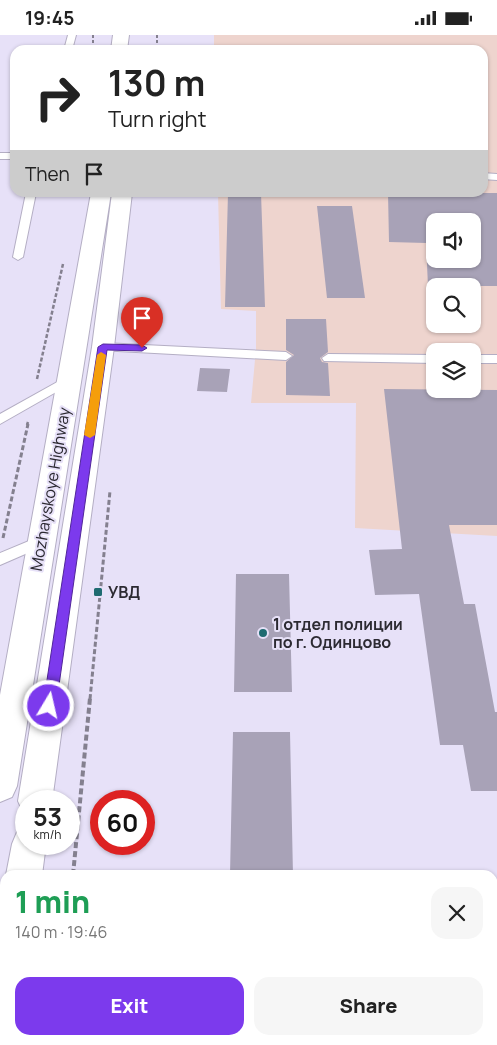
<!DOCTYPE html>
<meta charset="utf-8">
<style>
body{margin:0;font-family:Manrope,sans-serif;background:#f6f6f6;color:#222;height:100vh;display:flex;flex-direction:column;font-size:19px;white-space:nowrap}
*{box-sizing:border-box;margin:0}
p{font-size:16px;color:#767676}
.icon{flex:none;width:28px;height:28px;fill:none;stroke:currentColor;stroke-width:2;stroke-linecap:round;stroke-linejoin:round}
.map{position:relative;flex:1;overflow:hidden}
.side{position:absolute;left:0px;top:835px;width:498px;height:175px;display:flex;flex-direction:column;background:#fff;border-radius:15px 15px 0 0;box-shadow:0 1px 4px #0004}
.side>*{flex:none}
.banner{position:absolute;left:10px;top:10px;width:478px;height:152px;border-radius:15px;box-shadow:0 1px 4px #0004;background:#fff;color:#222;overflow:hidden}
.buttons{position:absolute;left:426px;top:178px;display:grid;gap:10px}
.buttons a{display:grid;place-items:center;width:55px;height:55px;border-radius:10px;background:#fff;box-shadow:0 1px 4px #0004;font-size:25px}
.speed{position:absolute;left:15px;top:755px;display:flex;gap:10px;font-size:25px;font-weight:700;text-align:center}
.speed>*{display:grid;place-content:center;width:65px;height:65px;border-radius:50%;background:#fff;box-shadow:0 1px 4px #0004;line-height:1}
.speed small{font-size:12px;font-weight:400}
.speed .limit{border:8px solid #d22;background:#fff;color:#111}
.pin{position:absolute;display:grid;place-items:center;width:42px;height:42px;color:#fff;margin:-51px -21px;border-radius:50% 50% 50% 0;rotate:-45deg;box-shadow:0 0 5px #0007}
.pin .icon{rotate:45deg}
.me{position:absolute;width:55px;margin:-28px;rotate:9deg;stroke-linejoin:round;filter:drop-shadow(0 0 4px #0008)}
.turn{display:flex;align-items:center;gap:18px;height:105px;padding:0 15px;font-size:22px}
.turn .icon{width:65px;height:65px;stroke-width:2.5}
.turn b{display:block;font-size:35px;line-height:42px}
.then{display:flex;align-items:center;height:48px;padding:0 15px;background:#0003;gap:10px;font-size:19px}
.round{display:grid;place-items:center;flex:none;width:52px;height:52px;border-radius:15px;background:#f6f6f6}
.head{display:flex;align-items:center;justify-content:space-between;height:85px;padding:0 15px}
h1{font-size:30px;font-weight:800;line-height:38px;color:#1e9e55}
.cta{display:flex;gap:10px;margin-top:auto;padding:10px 15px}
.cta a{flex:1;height:58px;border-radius:15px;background:#7c3aed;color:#fff;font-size:20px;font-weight:800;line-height:58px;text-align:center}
.cta a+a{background:#f6f6f6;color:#222}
.status{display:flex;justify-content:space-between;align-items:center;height:35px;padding:0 25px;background:#fff;direction:ltr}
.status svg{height:14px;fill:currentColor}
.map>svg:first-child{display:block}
.industrial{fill:#eed4ce;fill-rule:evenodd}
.building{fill:#a8a2b7;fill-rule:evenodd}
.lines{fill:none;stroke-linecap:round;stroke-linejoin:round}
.service-casing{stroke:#b4aec4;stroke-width:2}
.primary-casing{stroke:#b4aec4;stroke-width:2}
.path-far3{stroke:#84808f;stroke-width:2;stroke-dasharray:3 2;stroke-linecap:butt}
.path-far2{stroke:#84808f;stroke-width:2.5;stroke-dasharray:4 2;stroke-linecap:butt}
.path-far1{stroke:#84808f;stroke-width:3;stroke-dasharray:5 2.5;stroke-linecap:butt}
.path{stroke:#84808f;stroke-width:4;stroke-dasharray:6 3;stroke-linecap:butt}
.service{fill:#fff;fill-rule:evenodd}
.primary{fill:#fff;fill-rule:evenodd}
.route{fill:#7c3aed;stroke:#51269a}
.slow{fill:#f59e0b}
.poi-dot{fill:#1f6b71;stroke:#e7e1f8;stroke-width:2}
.labels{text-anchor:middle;stroke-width:4;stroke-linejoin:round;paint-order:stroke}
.street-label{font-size:16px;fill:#2c2a32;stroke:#e7e1f8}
.poi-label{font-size:16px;font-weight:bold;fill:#2c2a32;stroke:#e7e1f8;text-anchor:start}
</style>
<div class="status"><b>19:45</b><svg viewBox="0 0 49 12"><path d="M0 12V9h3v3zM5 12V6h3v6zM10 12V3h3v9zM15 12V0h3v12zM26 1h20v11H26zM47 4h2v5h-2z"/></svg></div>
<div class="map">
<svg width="497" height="1010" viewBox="0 0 497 1010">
<rect width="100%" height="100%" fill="#e7e1f8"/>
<path class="industrial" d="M214 0H497V501L355 493 356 368H251L256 314V276L221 274 218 158H482V15H214ZM435 186H472V224H435ZM435 251H472V289H435ZM435 316H472V354H435Z"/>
<path class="building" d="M228 158H261L265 272H225Z
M388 158H497V251H428L426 208 389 207ZM435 186H472V224H435Z
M317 171H352L365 263H327Z
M286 284H326L328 317 320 323 322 327 328 328 330 361 286 360V327L294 320 286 315Z
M200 333 230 334 227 357 197 356Z
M384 354 497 355V490H449L464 569H475L495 677H497V756H471L463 710H440L419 559 375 560 369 515 402 514Z
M236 539H289L292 657H234Z
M233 697H290L293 840H230Z"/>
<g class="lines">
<g class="service-casing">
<path id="service" d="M68 0H76L72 15H64Z
M0 118H15V124H0Z
M482 138 497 139V145L482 144Z
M26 158H36L23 222 18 225 13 222Z
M103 308 286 317 292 321 286 325 99 315 97 312Z
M328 319 435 320V328L324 326 322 323Z
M472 320H497V328H472Z
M68 341 72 342 74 345 72 348 0 389V379Z
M41 501 46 502 48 506 46 510 0 530V518Z"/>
</g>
<g class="primary-casing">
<path id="primary" d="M113 0H129L127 15H111Z
M91 158H111L17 751 12 762 0 767V660Z
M112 158H132L114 312 52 766H26V779L23 777 18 766 92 312Z
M26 793V809H46L42 840H6L12 809 17 797Z
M5 951V1005H17L15 1010H0V953Z"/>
</g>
<path class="path-far3" d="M93 0V15
M157 0V15"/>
<path class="path-far2" d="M37 344 63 229
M27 390 28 387"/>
<path class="path-far1" d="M3 503 28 389
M90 664 110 456"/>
<path class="path" d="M73 840 90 663
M56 1010 57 1005"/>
<use href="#service" class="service"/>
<use href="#primary" class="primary"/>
</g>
<path class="route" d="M103 309 142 310 147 313 142 316 107 315 56 671 54 675 49 677 45 675 43 671 98 312Z"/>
<path class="slow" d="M101 317 106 320 95 400 90 403 84 400 97 320Z"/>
<g class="poi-dot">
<rect x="93" y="552" width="10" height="10" rx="2.5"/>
<circle cx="263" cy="598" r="5"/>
</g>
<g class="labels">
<g class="street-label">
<text transform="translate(50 454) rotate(-80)" y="6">Mozhayskoye Highway</text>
</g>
<g class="poi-label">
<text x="108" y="563">УВД</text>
<text x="273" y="595">1 отдел полиции<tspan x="273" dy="18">по г. Одинцово</tspan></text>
</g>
</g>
</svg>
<div class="buttons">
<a><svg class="icon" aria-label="sound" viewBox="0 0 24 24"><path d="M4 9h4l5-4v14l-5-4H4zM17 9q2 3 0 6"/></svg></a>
<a><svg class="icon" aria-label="search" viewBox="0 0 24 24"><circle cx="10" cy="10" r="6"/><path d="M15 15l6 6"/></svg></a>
<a><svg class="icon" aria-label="layers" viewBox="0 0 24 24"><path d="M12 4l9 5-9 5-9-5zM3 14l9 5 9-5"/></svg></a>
</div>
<div class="speed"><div>53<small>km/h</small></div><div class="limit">60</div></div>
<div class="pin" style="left:142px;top:313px;background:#d93025"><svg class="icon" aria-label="arrive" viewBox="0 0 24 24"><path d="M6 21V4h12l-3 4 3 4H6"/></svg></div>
<svg class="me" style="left:49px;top:671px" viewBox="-20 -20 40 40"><circle r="17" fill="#7c3aed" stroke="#fff" stroke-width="3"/><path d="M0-11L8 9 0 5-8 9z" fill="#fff"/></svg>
<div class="banner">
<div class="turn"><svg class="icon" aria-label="right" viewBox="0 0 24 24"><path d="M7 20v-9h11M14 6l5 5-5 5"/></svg><div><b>130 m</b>Turn right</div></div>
<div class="then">Then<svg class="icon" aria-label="arrive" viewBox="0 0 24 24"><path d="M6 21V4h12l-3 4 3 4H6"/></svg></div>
</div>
<section class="side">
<div class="head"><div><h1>1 min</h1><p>140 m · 19:46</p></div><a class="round"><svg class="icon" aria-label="close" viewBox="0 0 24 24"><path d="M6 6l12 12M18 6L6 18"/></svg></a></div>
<div class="cta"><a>Exit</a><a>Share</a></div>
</section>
</div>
